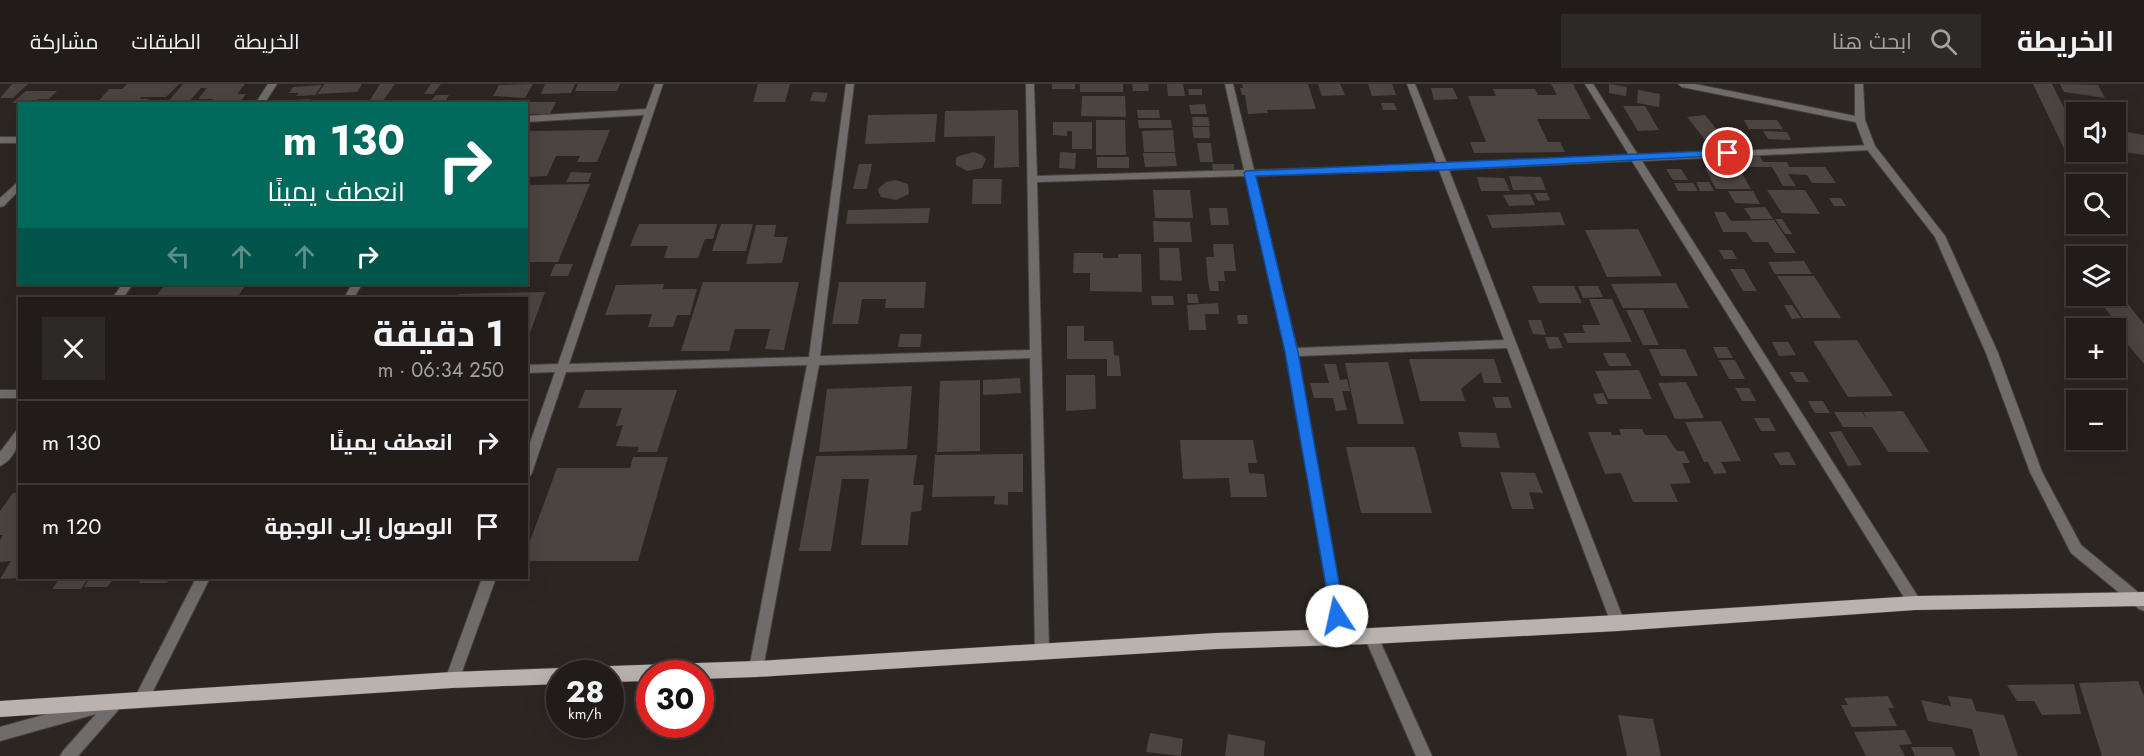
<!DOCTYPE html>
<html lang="ar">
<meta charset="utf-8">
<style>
body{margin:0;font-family:Jost,Cairo,sans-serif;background:#2d2927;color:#f1f3f6;direction:rtl;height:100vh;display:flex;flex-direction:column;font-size:22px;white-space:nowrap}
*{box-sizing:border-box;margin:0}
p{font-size:20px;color:#a2a1a2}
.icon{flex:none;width:33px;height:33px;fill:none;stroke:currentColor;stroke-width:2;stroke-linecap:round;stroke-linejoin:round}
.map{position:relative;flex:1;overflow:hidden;direction:ltr}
.sheet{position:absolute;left:18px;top:213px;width:510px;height:282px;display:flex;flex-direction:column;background:#211c1a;border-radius:0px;box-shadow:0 6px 24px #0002,0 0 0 2px #3e3a39;direction:rtl}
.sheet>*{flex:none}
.guide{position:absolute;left:18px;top:18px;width:510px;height:183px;border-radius:0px;box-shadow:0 6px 24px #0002,0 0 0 2px #3e3a39;direction:rtl;background:#00695c;color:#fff;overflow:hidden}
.tools{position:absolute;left:2066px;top:18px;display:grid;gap:12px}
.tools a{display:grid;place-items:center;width:60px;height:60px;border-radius:0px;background:#211c1a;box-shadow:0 6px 24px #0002,0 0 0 2px #3e3a39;font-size:30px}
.speed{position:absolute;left:546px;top:576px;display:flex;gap:12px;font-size:30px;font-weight:700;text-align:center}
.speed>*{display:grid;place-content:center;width:78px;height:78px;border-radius:50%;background:#211c1a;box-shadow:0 6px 24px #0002,0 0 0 2px #3e3a39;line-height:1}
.speed small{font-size:15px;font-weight:400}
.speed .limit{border:9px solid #d22;background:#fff;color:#111}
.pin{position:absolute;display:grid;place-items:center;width:51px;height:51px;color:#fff;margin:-26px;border:3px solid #fff;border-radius:50%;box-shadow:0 2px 6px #0007}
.me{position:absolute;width:66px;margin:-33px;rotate:350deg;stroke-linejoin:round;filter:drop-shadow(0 0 4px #0008)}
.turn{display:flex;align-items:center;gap:21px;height:126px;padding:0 24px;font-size:27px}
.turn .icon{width:78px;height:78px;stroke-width:2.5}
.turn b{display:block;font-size:42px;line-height:51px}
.lanes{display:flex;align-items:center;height:57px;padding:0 24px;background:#0003;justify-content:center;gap:30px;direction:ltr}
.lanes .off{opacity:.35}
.round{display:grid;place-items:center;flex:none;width:63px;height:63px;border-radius:0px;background:#2d2927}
.head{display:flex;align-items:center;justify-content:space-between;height:102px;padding:0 24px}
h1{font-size:36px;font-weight:700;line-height:45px}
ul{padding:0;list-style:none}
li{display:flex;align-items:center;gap:18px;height:84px;padding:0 24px;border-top:2px solid #3e3a39}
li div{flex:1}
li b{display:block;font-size:22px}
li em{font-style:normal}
header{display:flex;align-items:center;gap:36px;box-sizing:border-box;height:84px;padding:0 30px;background:#211c1a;border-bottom:2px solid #3e3a39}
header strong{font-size:28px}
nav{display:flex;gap:33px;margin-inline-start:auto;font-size:21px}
.search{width:420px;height:54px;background:#2d2927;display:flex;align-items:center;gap:15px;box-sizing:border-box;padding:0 21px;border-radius:0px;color:#a2a1a2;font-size:22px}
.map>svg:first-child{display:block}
.building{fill:#4b4441}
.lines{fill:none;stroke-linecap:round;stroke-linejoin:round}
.minor-casing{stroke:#46413e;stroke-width:2}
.tertiary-casing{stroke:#46413e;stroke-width:2}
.primary-casing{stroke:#46413e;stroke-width:1}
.minor{fill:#706c6b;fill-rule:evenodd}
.tertiary{fill:#706c6b;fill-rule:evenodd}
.primary{fill:#b9b2af;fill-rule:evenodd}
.route{fill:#1a73e8;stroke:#114b97;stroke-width:1.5}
</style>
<header>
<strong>الخريطة</strong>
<div class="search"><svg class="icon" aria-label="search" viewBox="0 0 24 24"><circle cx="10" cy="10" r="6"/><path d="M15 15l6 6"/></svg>ابحث هنا</div>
<nav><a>الخريطة</a><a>الطبقات</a><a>مشاركة</a></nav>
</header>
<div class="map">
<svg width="2144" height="672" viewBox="0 0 2144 672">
<rect width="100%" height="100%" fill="#2c2623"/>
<path class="building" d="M12 0H28L13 14H0Z
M127 0H179L166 13H141L140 15H149L144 20H96L109 5H122Z
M183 0H245L237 10H246L239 20H209L213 15H198L207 4H201L187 20 176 17 166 20Z
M325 0H362L357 8 317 10Z
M380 0H395L383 17 370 16Z
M431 0H441L433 10H424Z
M533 0 525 14 493 12 499 1Z
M545 0H575L571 9 541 10Z
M578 0H620L617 7H575Z
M758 0H790L785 18H753Z
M1052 0H1075V5H1052Z
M1080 0H1123V8H1080Z
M1132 0H1148L1149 7H1133Z
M1167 0H1183L1185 12H1168Z
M1242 0H1308L1316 25 1267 26 1268 29 1248 30 1245 11H1242L1240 4H1243Z
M1318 0H1340L1345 11 1322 12Z
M1368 0H1392L1396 11 1372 12Z
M1551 0H1573L1591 35H1537L1548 58H1560L1565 68 1474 69 1470 58H1486L1468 12H1496L1493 5H1535L1538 11H1557Z
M1609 0 1627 3 1626 12 1609 9Z
M2033 0H2052L2076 48V68H2086L2092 80 2070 77Z
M2060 0 2098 1 2105 14 2064 8Z
M322 1 315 11 296 12 299 9H289L293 3Z
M1431 4H1453L1458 15 1434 16Z
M1188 5H1202V11H1189Z
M1638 6 1660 10 1659 23 1637 19Z
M26 7H57L49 15H39L34 19H12Z
M813 8 828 9 825 18 810 17Z
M436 11H449L444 20H428Z
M1082 12H1125L1126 33 1081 32Z
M311 15 308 20H289L292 16Z
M527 18H556L550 30H526Z
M1381 19H1394L1397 26H1383Z
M1205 20 1207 30H1191L1189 21Z
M1623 22H1645L1659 46 1638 47Z
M1018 26 1019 83 994 84 995 52 944 53 945 27Z
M1137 26H1159L1160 34H1138Z
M937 30 935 58 865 60 868 31Z
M1705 31 1725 56 1706 57 1687 33Z
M1192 33H1208L1210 42H1193Z
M1096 36H1125L1126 71H1096Z
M1138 36H1171L1172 44H1139Z
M1744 36H1777L1783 45H1749Z
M1053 38H1092V65H1072V47H1067V52L1053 51Z
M1192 43H1209L1210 54H1194Z
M610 46 597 78H577L580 72H556L547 92 526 93V47Z
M1173 46 1175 68H1144L1142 47Z
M2115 46 2144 51V71L2118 67 2115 61Z
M1763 47 1787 48 1791 56 1768 55Z
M1197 59H1211L1213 78H1200Z
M974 68 982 71 986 75 982 84 967 87 956 81V74L959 72Z
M1060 68 1076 69 1075 85 1059 84Z
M1143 69H1175L1177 82 1145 83Z
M1736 71H1759L1763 78H1787L1789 83H1825L1836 99H1812L1807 91 1788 90 1796 102H1783L1772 83H1743Z
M1097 73H1129V84H1097Z
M859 80H872L867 105H853Z
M1212 80H1234V87H1213Z
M1705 84H1739L1751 105H1716Z
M1666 85H1681L1688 96H1673Z
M571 88 592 89 588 98H566Z
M1509 92 1541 93 1546 106H1513Z
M1477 93 1504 94 1510 107H1481Z
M973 95H1002L1001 120H972Z
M896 96 908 100 909 110 896 116 881 113 878 107 879 104 886 98Z
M1696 98H1709L1714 107H1700Z
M1674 99H1693L1698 107H1678Z
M590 100 558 178H526V101Z
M1153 106H1190L1193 134H1155Z
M1767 106H1805L1820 130 1782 129Z
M1728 107H1753L1760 120 1735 119Z
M1534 109H1547L1550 116 1538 117Z
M1530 110 1535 121 1509 122 1503 111Z
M1829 114H1841L1846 122H1834Z
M1765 123 1773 135H1751L1744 124Z
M930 124 928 139 846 140 848 126Z
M1209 124H1227L1229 141H1211Z
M1560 128 1565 141 1492 144 1487 131Z
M1714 128H1725L1731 137 1774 136 1796 169H1775L1768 158H1753L1746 148H1723Z
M1775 135H1782L1792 150H1785Z
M1153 137 1190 138 1192 158H1154Z
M639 140H717L713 155H705L698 174H664L668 162H630Z
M721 140H753L746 167H712Z
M756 141H776L774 153H788L782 179 746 180Z
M1638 145 1662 192 1607 193 1585 146Z
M1213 160H1233L1236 187H1224L1225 197H1218L1219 207H1210L1208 197 1206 173H1214Z
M1159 164H1179L1182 197 1160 196Z
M1719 166H1732L1737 175H1724Z
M1074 169H1103V174H1118V170H1141L1142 208 1090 207V189H1073Z
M1804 177 1812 190H1775L1768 178Z
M555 180H573L568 192H550Z
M1730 185H1744L1757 207H1743Z
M1777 192H1814L1841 234H1803Z
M703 198H799L784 266 765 265 770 245H735L729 267H681Z
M839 198H926L924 224H885L886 215H862L858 240H832Z
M1676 199 1689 224H1623L1611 200Z
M166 200H246L239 211H157Z
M664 200 663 205H697L690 231H677L673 243H648L652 230 605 231 616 201Z
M1532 202H1574L1582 219H1539Z
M1578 202H1598L1603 213 1583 214Z
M2115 204 2144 240V280L2128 261 2121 260 2115 252V249L2126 250 2095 212H2115Z
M545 208 527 257 526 214H456L458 210Z
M1187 210H1197L1199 219H1188Z
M449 212 447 214H414L413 213Z
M1151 212H1173L1174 221H1152Z
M1589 215H1612L1632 258 1568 259 1563 249H1585L1582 241H1600Z
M1218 219 1219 230H1205L1206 246H1189L1187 221Z
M1784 221H1792L1801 234 1792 235Z
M1626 226H1643L1659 261H1643Z
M1237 231H1247L1248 240H1238Z
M1528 236H1541L1546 251 1533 250Z
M1067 242H1084V257H1113L1114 271 1119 272 1121 292H1107V275H1067Z
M900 250H922L920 263H898Z
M1545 253H1558L1563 264 1549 265Z
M1857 256 1893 312 1848 313 1813 257Z
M1772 258H1788L1796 271 1779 272Z
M1713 263H1727L1733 274H1718Z
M1649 265H1685L1698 292H1661Z
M1603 269H1625L1632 282H1609Z
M1409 275H1494L1502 299H1484L1481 288 1461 305 1465 317H1420Z
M1719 276H1735L1745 295H1729Z
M1388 278 1404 340H1358L1345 279Z
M1324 280H1336L1340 296 1347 295 1350 307H1342L1347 326 1336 327 1333 314H1314L1310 299H1329Z
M1639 286 1652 315H1608L1595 287Z
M1789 288H1803L1809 298H1796Z
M1066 291H1095L1096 325 1066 327Z
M1020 294 1021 309 983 311V296Z
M980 296V367L937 368 940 297Z
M1686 298 1704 334 1675 335 1658 299Z
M912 302 907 365 819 368 827 305Z
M1735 304H1749L1756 317H1742Z
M585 306H677L657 368H637L639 363 616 362 623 341 616 342 622 324H578Z
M1603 309 1608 320H1597L1593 310Z
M1492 313H1508L1512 324H1496Z
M1808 317H1823L1830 329H1815Z
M1903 327 1929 368H1888L1872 343H1843L1834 328H1862L1867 336 1863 328Z
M1754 334H1769L1776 347H1761Z
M1721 337 1741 377 1721 378 1727 389 1714 390 1708 378H1704L1685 338Z
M1619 345H1642L1645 351H1666L1677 367H1684L1690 379H1682L1691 399 1670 400 1678 418H1633L1621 389 1605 390 1588 348H1611L1612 351H1621Z
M1841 347 1862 381 1848 382 1829 348Z
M1458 348 1496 349 1500 364 1462 363Z
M1180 356H1253L1257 379H1248L1249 389 1264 390 1267 413H1231L1229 394 1183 395Z
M1346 363H1415L1432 429H1361Z
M1789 368 1796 381H1780L1773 369Z
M1023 370V408H1008V421L994 420 995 412 932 413 935 371Z
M917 371 913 401H924L921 427 911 428 908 461H861L869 395H842L831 467H799L816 372Z
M633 373H668L638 477H526V468L557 384H630Z
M1500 388 1535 389 1543 409 1529 408 1534 425H1512Z
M13 409H20V494L0 495 11 477 0 478V456L3 451H0V427Z
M60 494H88L81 505H52Z
M90 494H114L107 503H84Z
M142 494H170L167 499H139Z
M2138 597 2144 612V672H2102L2079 599Z
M2074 600 2081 630 2042 631 2034 617H2017L2007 601Z
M1888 612 1894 624H1888L1897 642 1852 643 1841 621H1848L1844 614Z
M1948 612 1972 615 1976 627 2004 631 2018 672H1980L1972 645 1928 637 1921 616 1951 622Z
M1618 631 1653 635 1661 672H1627Z
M1905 646 1912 660 1899 661 1905 672H1866L1854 648Z
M1150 649 1183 655 1181 672 1146 668Z
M1228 650 1265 657 1264 672H1225Z
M1911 663H1952L1956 672H1915Z"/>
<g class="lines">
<g class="minor-casing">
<path id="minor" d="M268 0H277L264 20H255Z
M655 0H663L569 280 809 273 846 0H854L820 272 1030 266 1026 0H1034L1037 92 1244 86 1225 0H1233L1254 86 1437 80 1407 0H1415L1447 80 1629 71 1585 0H1593L1638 71 1873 61V65L1870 66 1642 77 1922 519 1920 523 1915 525 1910 523 1632 77 1449 86 1625 539 1623 543 1618 545 1613 543 1611 539 1507 264 1298 272 1348 554 1346 558 1341 560 1336 558 1286 268 1246 92 1037 98 1049 566 1047 570 1042 572 1037 570 1035 566 1030 274 819 281 763 585 761 590 756 591 751 590 749 585 807 281 566 288 532 389 530 392 526 394V370L555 288 526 289V281L558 280 644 31 526 38V32L646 25ZM1439 86 1504 256 1297 264 1255 92Z
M1678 0H1695L1855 32V0H1863L1865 36 1860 39 1682 3Z
M0 53H20V59H0Z
M20 96V105L4 122 0 123V114Z
M123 200H133L123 214H112Z
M352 200H362L354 214H344Z
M0 306H20V314H0Z
M20 346C20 359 14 376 0 382V368L16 347Z
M196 494H210L146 621 141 623 136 621 134 616 136 611Z
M482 494H496L459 596 457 601 452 602 447 601 445 596Z
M1371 546 1376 548 1432 672H1416L1364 552 1366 548Z
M116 611 121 613 123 618 121 623 78 672H60L63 667 96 630 0 657V643L94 617 99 619 101 624 106 614Z"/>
</g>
<g class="tertiary-casing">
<path id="tertiary" d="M1860 33 1865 36 1875 62 1945 152 1998 269 2042 388 2081 461 2144 513V527L2139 525 2071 469 2030 388 1986 269 1935 153 1865 63 1855 36Z"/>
</g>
<g class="primary-casing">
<path id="primary" d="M2144 508V522L1915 526 1618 547 1371 560 1216 565 756 593 700 595V590H650V597L610 598V590H601L604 584 610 582 756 577 1216 549 1371 544 1618 531 1915 512Z
M560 584 568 590H560V600L452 604 0 633V617L452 588Z"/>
</g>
<use href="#minor" class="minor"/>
<use href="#tertiary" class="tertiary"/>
<use href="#primary" class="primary"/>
</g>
<path class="route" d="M1728 66 1732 67V71L1443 86 1256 92 1298 268 1345 532 1343 536 1337 538 1332 536 1285 268 1244 89 1246 87Z"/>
</svg>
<div class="tools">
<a><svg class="icon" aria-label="sound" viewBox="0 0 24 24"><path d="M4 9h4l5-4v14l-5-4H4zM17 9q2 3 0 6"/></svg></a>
<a><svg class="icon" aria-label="search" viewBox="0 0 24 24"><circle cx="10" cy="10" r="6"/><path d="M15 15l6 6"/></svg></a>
<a><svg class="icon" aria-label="layers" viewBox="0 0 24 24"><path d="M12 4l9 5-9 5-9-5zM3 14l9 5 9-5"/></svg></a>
<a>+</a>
<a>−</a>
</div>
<div class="speed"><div>28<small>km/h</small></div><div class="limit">30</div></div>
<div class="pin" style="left:1728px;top:69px;background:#d93025"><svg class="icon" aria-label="arrive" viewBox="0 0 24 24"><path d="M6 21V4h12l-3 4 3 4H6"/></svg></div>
<svg class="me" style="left:1337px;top:532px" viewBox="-20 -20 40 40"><circle r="19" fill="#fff"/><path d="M0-13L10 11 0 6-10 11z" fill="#1a73e8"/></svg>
<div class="guide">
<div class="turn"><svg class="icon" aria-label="right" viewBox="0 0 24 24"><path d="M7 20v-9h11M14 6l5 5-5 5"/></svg><div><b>130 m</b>انعطف يمينًا</div></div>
<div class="lanes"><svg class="icon off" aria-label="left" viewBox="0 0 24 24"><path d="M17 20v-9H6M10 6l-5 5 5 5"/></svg><svg class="icon off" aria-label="ahead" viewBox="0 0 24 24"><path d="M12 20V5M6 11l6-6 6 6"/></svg><svg class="icon off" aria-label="ahead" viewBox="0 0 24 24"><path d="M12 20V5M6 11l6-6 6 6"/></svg><svg class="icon" aria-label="right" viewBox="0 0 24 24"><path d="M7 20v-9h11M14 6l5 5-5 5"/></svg></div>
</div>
<section class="sheet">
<div class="head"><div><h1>1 دقيقة</h1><p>250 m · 06:34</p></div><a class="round"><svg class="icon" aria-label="close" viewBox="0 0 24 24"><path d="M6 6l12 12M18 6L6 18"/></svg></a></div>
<ul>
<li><svg class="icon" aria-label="right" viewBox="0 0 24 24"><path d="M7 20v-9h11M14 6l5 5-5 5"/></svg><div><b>انعطف يمينًا</b></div><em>130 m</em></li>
<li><svg class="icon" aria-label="arrive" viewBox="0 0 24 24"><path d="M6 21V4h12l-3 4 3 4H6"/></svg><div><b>الوصول إلى الوجهة</b></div><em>120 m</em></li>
</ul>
</section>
</div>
